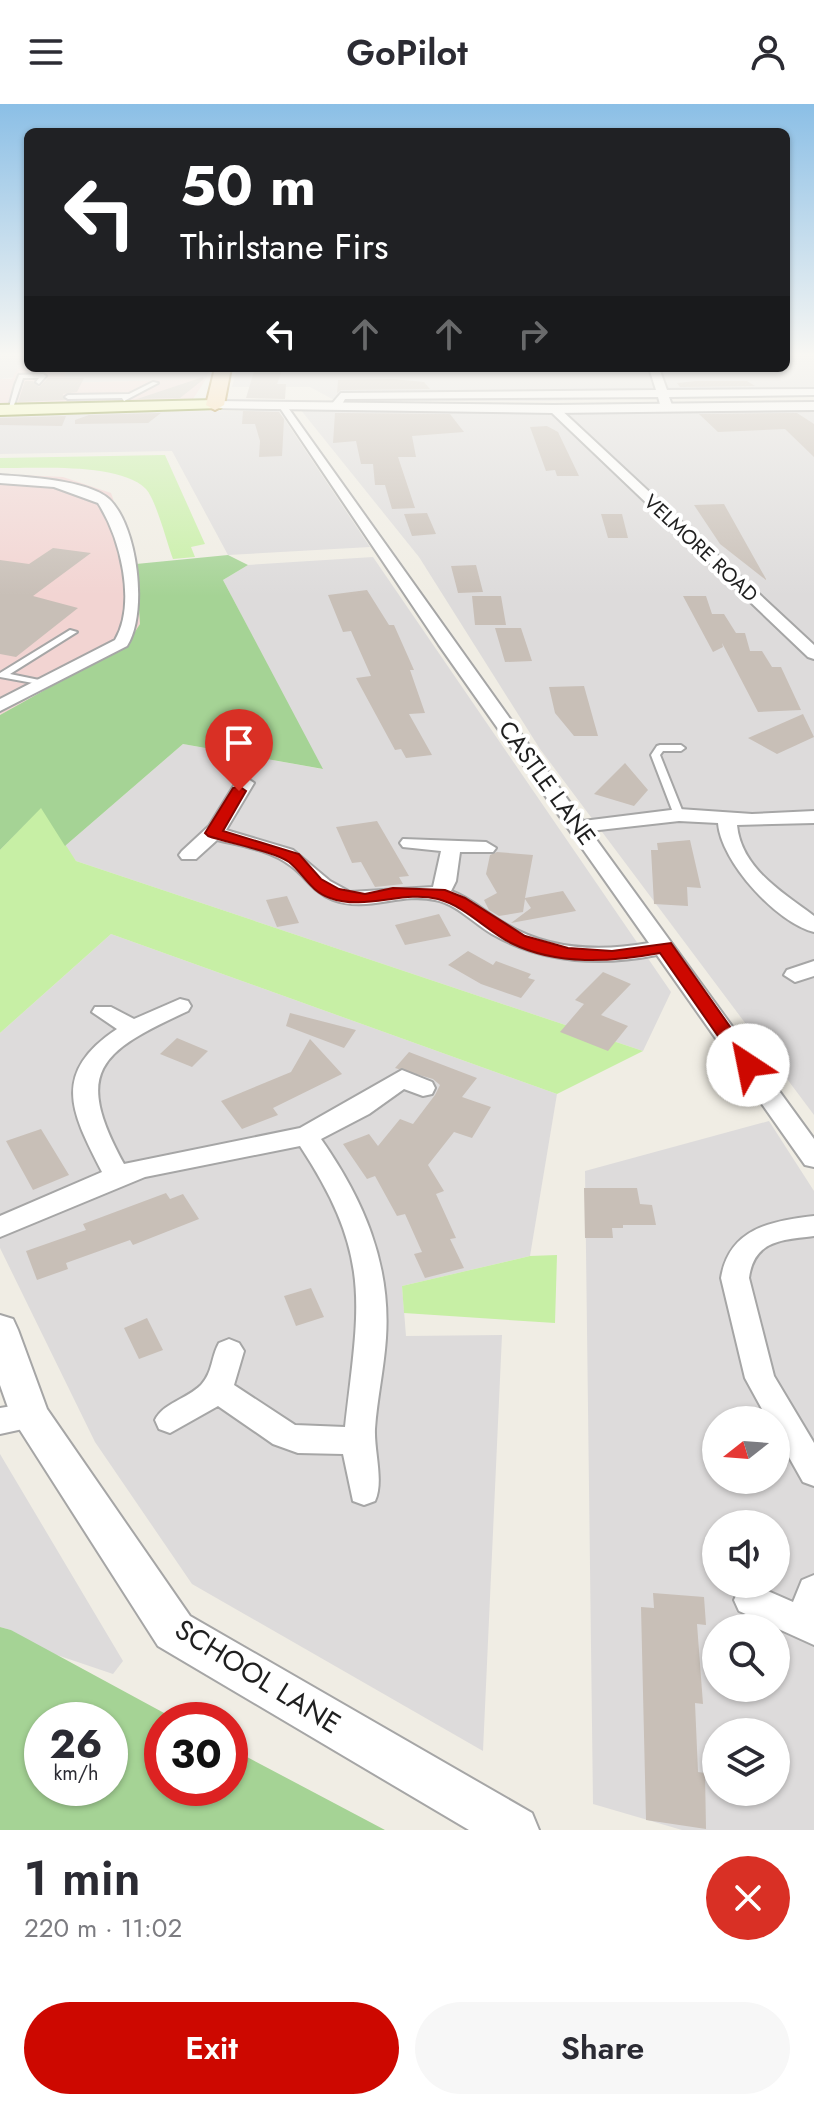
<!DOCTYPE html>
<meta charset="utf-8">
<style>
body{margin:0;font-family:Jost,sans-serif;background:#f7f7f7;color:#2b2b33;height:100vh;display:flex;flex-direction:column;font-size:30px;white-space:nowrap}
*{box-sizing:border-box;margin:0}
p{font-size:26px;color:#7c7c81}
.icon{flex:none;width:44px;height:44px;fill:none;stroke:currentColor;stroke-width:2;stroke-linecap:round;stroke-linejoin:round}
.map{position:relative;height:1726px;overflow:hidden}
.drawer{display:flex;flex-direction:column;background:#fff;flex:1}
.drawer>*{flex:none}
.guide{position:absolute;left:24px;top:24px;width:766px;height:244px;border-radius:12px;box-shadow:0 2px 6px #0004;background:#202124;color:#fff;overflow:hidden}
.needle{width:52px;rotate:253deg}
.buttons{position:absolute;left:702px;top:1302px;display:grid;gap:16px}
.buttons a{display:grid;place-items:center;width:88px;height:88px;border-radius:50%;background:#fff;box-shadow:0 2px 6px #0004;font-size:40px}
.speed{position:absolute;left:24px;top:1598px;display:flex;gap:16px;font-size:40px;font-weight:700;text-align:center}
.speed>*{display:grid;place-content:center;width:104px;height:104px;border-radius:50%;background:#fff;box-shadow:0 2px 6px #0004;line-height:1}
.speed small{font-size:20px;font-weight:400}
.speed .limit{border:12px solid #d22;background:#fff;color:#111}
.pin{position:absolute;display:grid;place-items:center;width:68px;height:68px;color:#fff;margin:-82px -34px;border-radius:50% 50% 50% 0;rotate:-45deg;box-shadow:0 0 8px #0007}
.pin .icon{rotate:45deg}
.me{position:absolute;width:88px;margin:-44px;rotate:326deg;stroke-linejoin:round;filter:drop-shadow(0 0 6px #0008)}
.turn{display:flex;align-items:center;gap:28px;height:168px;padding:0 24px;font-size:36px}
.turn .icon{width:104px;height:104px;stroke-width:2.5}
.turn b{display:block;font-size:56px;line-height:68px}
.lanes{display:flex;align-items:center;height:76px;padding:0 24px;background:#0003;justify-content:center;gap:40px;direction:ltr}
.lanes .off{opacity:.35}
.round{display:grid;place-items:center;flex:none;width:84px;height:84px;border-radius:42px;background:#f7f7f7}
.overview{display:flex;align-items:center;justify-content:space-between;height:136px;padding:0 24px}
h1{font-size:48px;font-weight:600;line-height:60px}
.action{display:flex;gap:16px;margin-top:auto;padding:16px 24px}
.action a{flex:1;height:92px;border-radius:48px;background:#cd0800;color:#fff;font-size:32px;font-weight:600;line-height:92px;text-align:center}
.action a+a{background:#f7f7f7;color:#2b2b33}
header{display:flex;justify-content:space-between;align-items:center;height:104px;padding:0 24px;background:#fff;font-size:36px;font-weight:600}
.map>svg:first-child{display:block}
.residential{fill:#dddbdb;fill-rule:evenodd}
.commercial{fill:#f2d4d2}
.grass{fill:#c7efa5}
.forest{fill:#a5d395;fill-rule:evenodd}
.building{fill:#c8bfb7}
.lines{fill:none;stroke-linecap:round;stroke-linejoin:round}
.service-casing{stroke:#a6a6a6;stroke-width:4}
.minor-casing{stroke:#a6a6a6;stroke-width:4}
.tertiary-casing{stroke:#a6a6a6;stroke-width:4}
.secondary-casing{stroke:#697b00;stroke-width:4}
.primary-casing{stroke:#996c00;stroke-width:4}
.service{fill:#fff;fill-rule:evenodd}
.minor{fill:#fff;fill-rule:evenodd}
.tertiary{fill:#fff;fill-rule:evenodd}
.secondary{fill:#f8ffb3;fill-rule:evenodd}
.primary{fill:#ffd79a;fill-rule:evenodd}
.route{fill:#cd0800;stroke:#850500;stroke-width:2}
.labels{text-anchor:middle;stroke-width:8;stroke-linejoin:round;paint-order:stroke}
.far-street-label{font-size:20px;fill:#1f1f1f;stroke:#fff}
.street-label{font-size:24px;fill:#1f1f1f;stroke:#fff}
.near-street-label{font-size:28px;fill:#1f1f1f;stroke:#fff}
</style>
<header><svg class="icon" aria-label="menu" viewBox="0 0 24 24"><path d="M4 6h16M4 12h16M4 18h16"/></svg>GoPilot<svg class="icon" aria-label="person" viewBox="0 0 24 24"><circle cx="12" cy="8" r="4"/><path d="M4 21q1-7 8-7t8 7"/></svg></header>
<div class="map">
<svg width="814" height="1726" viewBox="0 0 814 1726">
<rect width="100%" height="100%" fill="#f0ede4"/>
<path class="residential" d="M0 250H28V264H210L206 275 61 279 67 267 0 275Z
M786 250H814V287L652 289 655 294 548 297H336L310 283H232L237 264H786Z
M300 305 814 306V1011L540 645 419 453Z
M279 307 370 443 228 451 172 347 0 350V308Z
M373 453 671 888 643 947 76 757 65 742 183 640 322 665 223 476 248 461Z
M111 830 557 990 530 1152 402 1182 406 1232 502 1231 483 1647 192 1480 95 1338 0 1144V929Z
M769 1017 814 1087V1726H682L593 1700 585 1067ZM716 1316H776V1376H716ZM716 1420H776V1480H716ZM716 1524H776V1584H716ZM716 1628H776V1688H716Z
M0 1350 123 1557 113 1570 48 1548 11 1526 0 1523Z"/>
<path class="commercial" d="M18 264 67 266 62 279 206 275 193 295 0 303V275H12Z
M0 370 63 373 111 389 136 460 140 520 130 538 0 611Z"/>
<path class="grass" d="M165 351 205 440 191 443 195 453 173 455C167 439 156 396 146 385 119 358 36 365 0 364V354Z
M41 703 76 757 643 947 557 990 111 830 0 929V746Z
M557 1151 555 1219 404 1209 402 1182 530 1152Z"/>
<path class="forest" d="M228 451 248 461 223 476 323 665 183 640 65 742 41 704 0 746V611L127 540 140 520 136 460Z
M0 1523 11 1526 177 1616H162V1684H230V1644L385 1726H0ZM42 1616H110V1684H42Z"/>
<path class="building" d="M255 264H283L277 280H286L285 295 246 294Z
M203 273 204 275 180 294 137 295Z
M48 274H84L77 288 63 290 65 296 18 298 25 277H33L39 283Z
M393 275 424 278 430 285 341 286 337 289 338 276Z
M696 277H747L755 282 680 283 677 279Z
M243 307 279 308 284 315 282 352 259 353 260 337 255 320H242Z
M161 309 148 319 75 320V316L89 311Z
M335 309 450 310 464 328 412 332 416 353H398L415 404 392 405 385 381H375L373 360H361L356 337 333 339Z
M797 309 814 320V353L785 325 718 328 699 310Z
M66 312 62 322 0 321V314Z
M547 322 558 328 579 372H557L555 366 546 367 530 323Z
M724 400 766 475V476L720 440 694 401Z
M427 409 436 430 412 432 404 410Z
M601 410H622L628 434H608Z
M53 444 91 449 33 492 78 504 16 553 0 550V456L29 460Z
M476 461 483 488 458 489 451 462Z
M367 486 389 521H394L414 566H410L425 609 409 610 432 651 406 654 401 645 395 646 356 574 371 572 351 527 343 528 328 491Z
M472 492H501L506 521H475Z
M683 492H706L712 510H724L736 529H745L750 547H762L772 563H781L801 606 758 608 722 539 723 543 713 548Z
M495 524H521L532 557 505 558Z
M584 582 598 632H574L555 609 549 583Z
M803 610 814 633 777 650 748 634Z
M625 659 648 686 634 702 594 690Z
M377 717 409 772 399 773 403 780 375 783 361 758 352 759 336 723Z
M690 736 701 784 687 783 688 802 654 800 651 746H658L657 739Z
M497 748 533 751 525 794 563 787 576 807 511 819 531 804 525 795 523 808 499 812 489 806 484 796 497 789 486 770 490 751Z
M287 792 299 819 277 823 266 796Z
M439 810 451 832 405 841 395 821Z
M468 847 493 861 496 857 531 870 528 874 535 876 521 894 481 880 448 861Z
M603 868 631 880 601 911 628 922 608 947 560 928 584 900 575 896Z
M290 909 356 926 344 944 286 922Z
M177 934 208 947 192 963 160 950Z
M310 935 342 970 273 1004 278 1011 242 1025 221 997 291 968Z
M409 948 477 974 462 993 491 1003 472 1034 454 1028 428 1061 444 1087 436 1090 456 1134 450 1135 464 1164 425 1174 414 1150 422 1148 405 1110 397 1112 375 1072 367 1075 343 1040 369 1030 378 1042 400 1015 413 1020 435 991 440 981 433 975 395 964Z
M41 1025 69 1071 33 1086 6 1037Z
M584 1084H637L640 1100 652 1101 656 1121H623V1124H612L613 1134H585Z
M166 1089 170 1095 183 1090 199 1115 133 1141 130 1136 66 1159 68 1165 37 1176 26 1147 86 1126 83 1120Z
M311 1184 324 1213 296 1222 284 1192Z
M147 1214 163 1246 139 1255 124 1224Z
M653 1489 704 1493 706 1521 697 1520 703 1600 695 1599 698 1668 705 1669 706 1725 646 1716 641 1503 654 1504Z"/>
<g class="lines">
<g class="service-casing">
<path id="service" d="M43 270 46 272 39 280 36 278 39 274H23L12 307H8L15 281 19 271Z
M153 278 158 279 124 297 122 294 68 295 65 293 68 291 129 290Z
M70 526 77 528 10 570 44 577V581L0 573V569Z
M660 641H681L685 644 681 647H663L660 651 684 711 682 713 679 714 674 711 651 651 657 642Z"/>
</g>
<g class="minor-casing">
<path id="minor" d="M649 264H659L667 286 814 285V291L669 293 673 304 667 307 661 304 658 293 345 295 340 304 330 302 341 289 656 286Z
M284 298 583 717 679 705 752 710 814 707V719L737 721C741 764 782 788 814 812V828C777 819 721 758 718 719L679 717 590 727 814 1035V1063L805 1061 657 851C601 862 543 859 492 830 473 819 457 800 435 796 400 788 368 809 333 796 314 789 306 773 291 762 270 746 242 742 217 736L196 755H182L179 751 182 747 209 722 238 675 245 673 254 679 226 726 293 746 330 777 350 788 433 783 441 747 403 743 400 739 403 735 486 738 496 744 493 748H460L456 777 451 787C471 794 486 809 504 819 548 846 599 848 649 839L439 541 278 301Z
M550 303H558L814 541V555L808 553 550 307Z
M0 371C27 373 88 376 109 395 138 422 148 510 127 542L0 607V595L115 536C137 499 120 433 98 399L54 383 0 379Z
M814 857V872L795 878 784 871 787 866Z
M180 895 188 897 191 902 188 907C99 948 73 967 124 1060L300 1024 402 966 432 978 435 984 432 990 423 992 404 985 369 1010 321 1035C363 1095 391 1159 386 1234 384 1265 377 1295 375 1325 374 1347 384 1378 375 1397L364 1401 353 1397 343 1350 298 1349 273 1340 218 1302 170 1329 159 1325 155 1316C163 1299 187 1295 201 1281 213 1268 211 1253 219 1239L229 1235 239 1239 244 1247 234 1281 295 1321 345 1323C359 1200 373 1153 300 1042L145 1073 0 1133V1112L102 1068C72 1009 50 970 117 925L92 908 95 903H111L134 915Z
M814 1112V1132C782 1136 754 1136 749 1174L774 1272 814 1339V1382L803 1378 776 1330V1316H768L745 1274 721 1174C729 1125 770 1117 814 1112Z
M30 1299 41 1303 45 1312 41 1321 0 1330V1304Z
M814 1471V1541L739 1507 734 1496 739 1485 752 1480 793 1498 802 1476Z"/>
</g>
<g class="tertiary-casing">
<path id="tertiary" d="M215 297 554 301 814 298V306L554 309 210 304V298Z
M0 1211 13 1215 18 1226 47 1305 190 1512 532 1709 539 1726H469L158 1542 11 1312 0 1281Z"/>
</g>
<g class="secondary-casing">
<path id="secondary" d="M215 296 223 301 220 304 0 311V301Z"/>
</g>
<g class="primary-casing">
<path id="primary" d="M215 264H231L224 301 215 306 206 301Z"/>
</g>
<use href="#service" class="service"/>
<use href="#minor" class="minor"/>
<use href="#tertiary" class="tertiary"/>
<use href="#secondary" class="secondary"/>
<use href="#primary" class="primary"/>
</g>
<linearGradient id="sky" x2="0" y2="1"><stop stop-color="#8bbfe6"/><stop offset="0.51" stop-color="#f8f7f3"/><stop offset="1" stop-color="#f8f7f3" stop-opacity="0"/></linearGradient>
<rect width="814" height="492" fill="url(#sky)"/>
<path class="route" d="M239 682 246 687 223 727 299 750 321 775 339 785 365 790 393 784 445 786 465 794 525 832 568 844 612 847 671 839 757 961 755 965H741L660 849C611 858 558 862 511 839 487 827 465 802 438 795 402 786 366 807 330 794 310 787 304 770 289 758 273 747 228 739 208 732L205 729 233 684Z"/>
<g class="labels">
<g class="far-street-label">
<text transform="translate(701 444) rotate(43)" y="7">VELMORE ROAD</text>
</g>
<g class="street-label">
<text transform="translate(547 679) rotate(54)" y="8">CASTLE LANE</text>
</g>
<g class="near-street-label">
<text transform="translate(258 1572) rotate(32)" y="10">SCHOOL LANE</text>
</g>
</g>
</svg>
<div class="buttons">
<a><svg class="needle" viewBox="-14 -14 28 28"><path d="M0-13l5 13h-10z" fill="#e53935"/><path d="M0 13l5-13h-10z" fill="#7c7c81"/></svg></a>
<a><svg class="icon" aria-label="sound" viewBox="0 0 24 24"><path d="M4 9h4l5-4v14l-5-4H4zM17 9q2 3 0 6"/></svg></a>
<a><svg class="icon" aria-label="search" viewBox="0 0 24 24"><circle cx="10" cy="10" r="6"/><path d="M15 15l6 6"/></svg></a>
<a><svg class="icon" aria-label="layers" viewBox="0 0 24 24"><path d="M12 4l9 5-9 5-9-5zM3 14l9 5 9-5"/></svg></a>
</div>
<div class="speed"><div>26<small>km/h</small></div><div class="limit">30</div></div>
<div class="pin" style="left:239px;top:687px;background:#d93025"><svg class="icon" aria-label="arrive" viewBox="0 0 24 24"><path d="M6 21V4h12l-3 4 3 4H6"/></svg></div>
<svg class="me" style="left:748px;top:961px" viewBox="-20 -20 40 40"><circle r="19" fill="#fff"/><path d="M0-13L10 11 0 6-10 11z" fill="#cd0800"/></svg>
<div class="guide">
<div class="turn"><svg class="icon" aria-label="left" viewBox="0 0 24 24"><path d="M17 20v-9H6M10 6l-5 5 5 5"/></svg><div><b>50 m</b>Thirlstane Firs</div></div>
<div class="lanes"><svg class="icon" aria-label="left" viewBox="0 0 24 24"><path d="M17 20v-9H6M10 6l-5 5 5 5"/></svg><svg class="icon off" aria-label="ahead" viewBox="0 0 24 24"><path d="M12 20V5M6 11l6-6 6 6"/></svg><svg class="icon off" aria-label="ahead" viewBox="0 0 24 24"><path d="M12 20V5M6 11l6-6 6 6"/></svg><svg class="icon off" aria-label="right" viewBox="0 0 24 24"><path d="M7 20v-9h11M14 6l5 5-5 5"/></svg></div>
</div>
</div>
<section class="drawer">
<div class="overview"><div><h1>1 min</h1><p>220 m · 11:02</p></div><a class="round" style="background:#d93025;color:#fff"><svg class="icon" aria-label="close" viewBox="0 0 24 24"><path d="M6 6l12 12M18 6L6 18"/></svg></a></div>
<div class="action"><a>Exit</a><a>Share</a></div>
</section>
